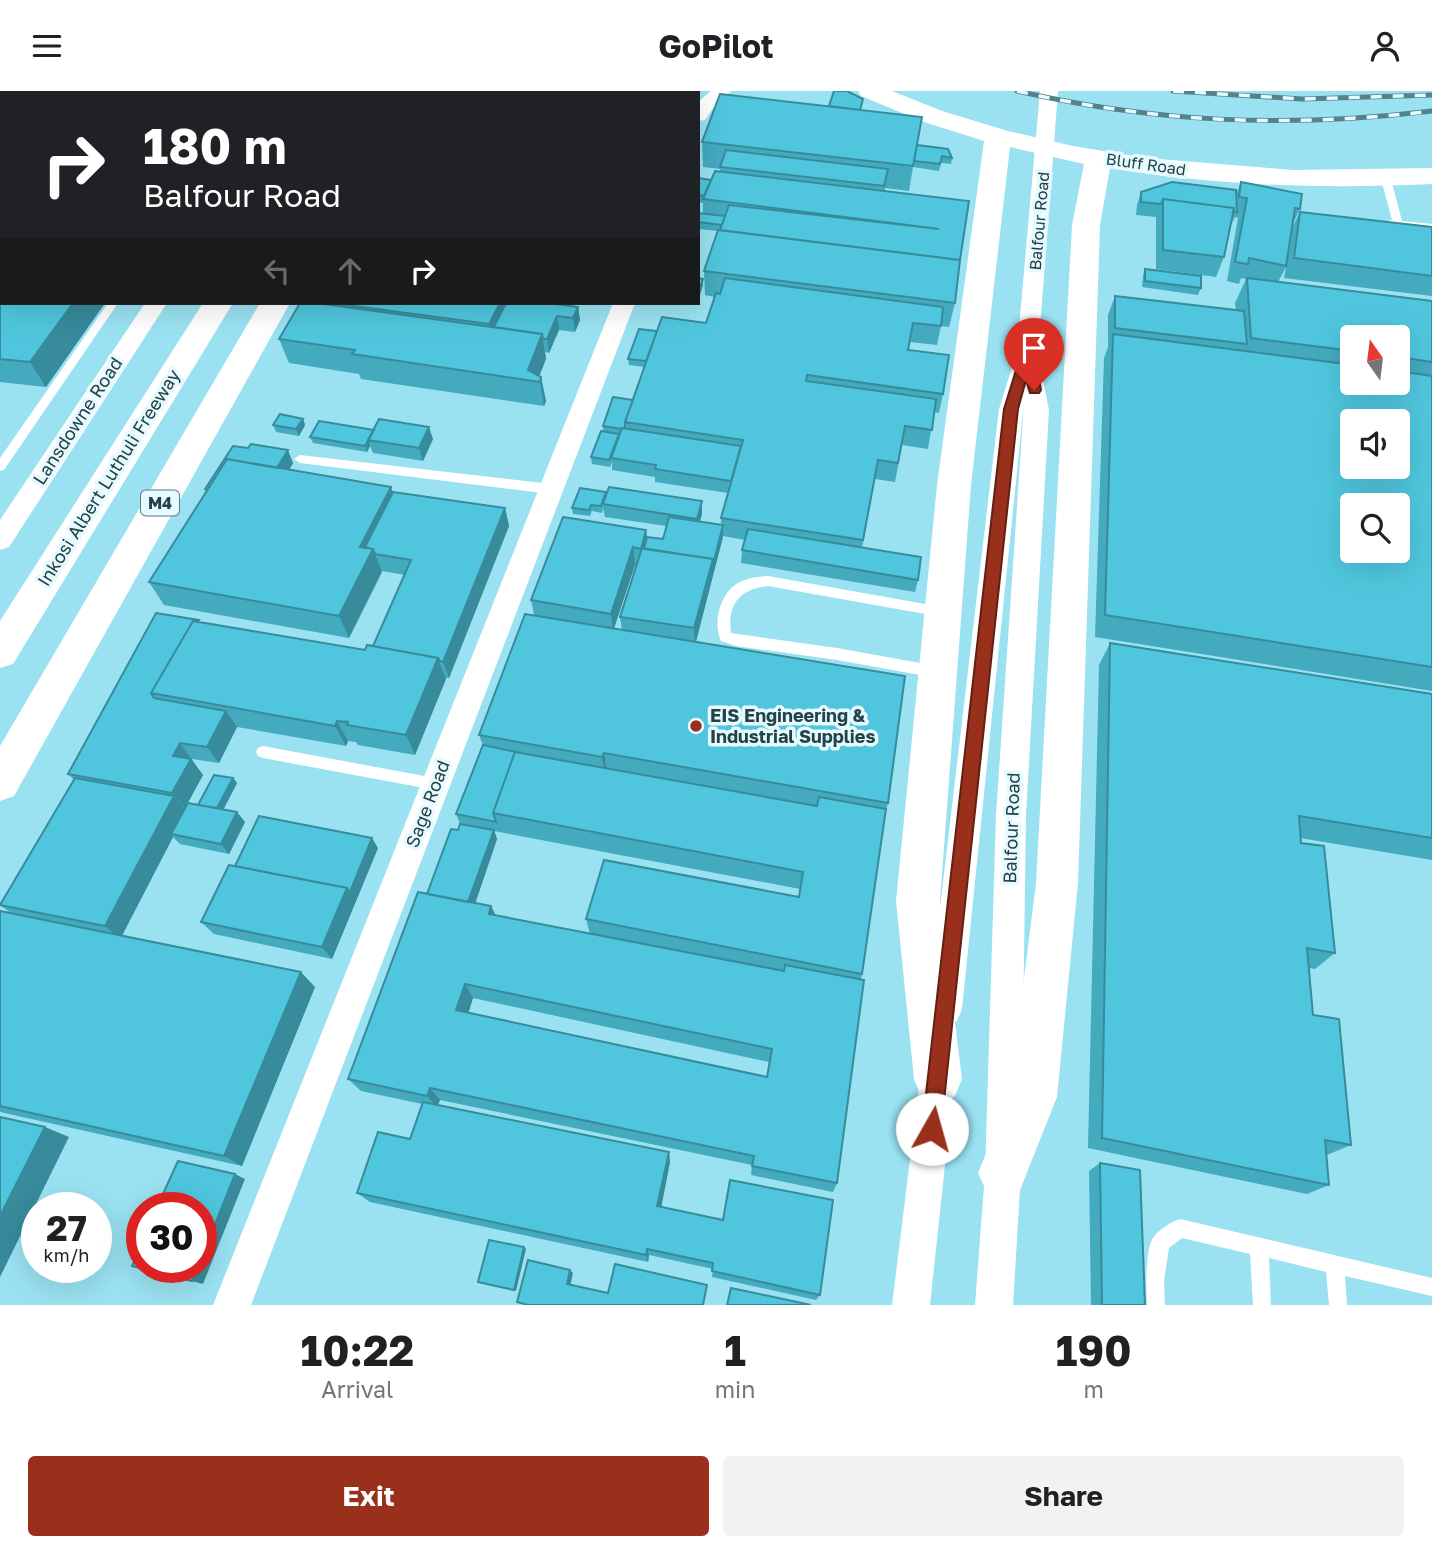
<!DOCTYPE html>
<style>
body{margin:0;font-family:"Golos Text",sans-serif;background:#f2f2f2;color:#202124;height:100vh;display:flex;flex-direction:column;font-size:26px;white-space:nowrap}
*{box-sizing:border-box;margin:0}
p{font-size:23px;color:#757577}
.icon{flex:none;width:38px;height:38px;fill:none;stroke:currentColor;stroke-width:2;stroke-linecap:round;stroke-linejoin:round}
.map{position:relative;height:1214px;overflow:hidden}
.drawer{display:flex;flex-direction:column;background:#fff;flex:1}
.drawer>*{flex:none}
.hud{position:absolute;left:0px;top:0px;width:700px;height:214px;box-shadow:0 7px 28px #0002;background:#202124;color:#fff;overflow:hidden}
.needle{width:46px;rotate:346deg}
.buttons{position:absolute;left:1340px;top:234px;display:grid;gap:14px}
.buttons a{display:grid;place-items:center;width:70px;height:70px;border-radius:7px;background:#fff;box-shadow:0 7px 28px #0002;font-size:35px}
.speed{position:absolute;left:21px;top:1101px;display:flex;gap:14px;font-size:35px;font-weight:700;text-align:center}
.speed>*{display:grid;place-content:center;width:91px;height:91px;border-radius:50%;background:#fff;box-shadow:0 7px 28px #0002;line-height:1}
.speed small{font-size:18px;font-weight:400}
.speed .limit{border:10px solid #d22;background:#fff;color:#111}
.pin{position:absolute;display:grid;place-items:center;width:60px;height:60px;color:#fff;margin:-72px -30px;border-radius:50% 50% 50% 0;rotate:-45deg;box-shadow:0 0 7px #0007}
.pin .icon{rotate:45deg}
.me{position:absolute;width:77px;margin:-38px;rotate:7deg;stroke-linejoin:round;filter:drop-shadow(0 0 5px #0008)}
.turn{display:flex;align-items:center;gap:24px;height:147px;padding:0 28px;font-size:32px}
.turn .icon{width:91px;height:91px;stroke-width:2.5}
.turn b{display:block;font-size:49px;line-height:60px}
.lanes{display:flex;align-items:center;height:66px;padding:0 28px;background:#0003;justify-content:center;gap:35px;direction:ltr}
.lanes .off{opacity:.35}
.eta{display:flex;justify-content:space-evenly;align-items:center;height:119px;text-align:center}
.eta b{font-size:42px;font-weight:700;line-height:49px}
.cta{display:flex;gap:14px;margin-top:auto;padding:14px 28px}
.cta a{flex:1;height:80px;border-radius:7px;background:#99301c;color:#fff;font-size:28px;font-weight:700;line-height:80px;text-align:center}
.cta a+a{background:#f2f2f2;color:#202124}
header{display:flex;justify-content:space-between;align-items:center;height:91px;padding:0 28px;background:#fff;font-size:32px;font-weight:700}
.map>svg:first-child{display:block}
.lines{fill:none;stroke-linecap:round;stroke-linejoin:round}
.lane{fill:#fff;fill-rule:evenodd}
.street{fill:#fff;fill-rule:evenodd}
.secondary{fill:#fff;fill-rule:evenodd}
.highway{fill:#fff;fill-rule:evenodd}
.rail-casing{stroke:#53828c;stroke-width:5}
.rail{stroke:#e6faff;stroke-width:3.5;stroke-dasharray:11;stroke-linecap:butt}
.wall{fill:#44aabe;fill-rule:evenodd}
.shaded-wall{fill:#378b9b}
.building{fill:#4fc6dd;stroke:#378b9b;stroke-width:2;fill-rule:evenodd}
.route{fill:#99301c;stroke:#631f12;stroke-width:2}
.poi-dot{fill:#99301c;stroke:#e6faff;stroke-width:2.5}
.labels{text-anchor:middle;stroke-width:7;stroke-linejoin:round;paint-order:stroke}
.far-street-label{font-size:16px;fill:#244248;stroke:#e6faff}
.shield{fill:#e6faff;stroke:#5e797f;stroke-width:2}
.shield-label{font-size:16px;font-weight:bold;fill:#244248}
.street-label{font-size:18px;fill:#244248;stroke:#e6faff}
.poi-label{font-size:18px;font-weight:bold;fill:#244248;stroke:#e6faff;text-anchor:start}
</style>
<header><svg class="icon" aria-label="menu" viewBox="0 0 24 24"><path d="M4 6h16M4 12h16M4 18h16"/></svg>GoPilot<svg class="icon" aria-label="person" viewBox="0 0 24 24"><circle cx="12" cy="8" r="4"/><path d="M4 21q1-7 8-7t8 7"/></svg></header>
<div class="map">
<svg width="1432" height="1214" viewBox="0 0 1432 1214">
<rect width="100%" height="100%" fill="#9ae2f2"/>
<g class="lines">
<path class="lane" d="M0 26H2V32H0Z
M1386 85 1391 88 1402 130 1432 133V139L1387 134V130L1392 129 1381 88Z
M108 212H118L4 379 0 380V367Z
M300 364 551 393 557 398 551 403 300 372 294 368Z
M768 485 942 516 949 521 942 526 768 495C740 498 727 513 731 542L837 557 937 575 942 577 944 581 942 585 937 587 837 569 736 555 721 550C713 533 719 505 735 494 745 487 757 486 768 485Z
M263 655 435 687 440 688 442 693 440 698 435 699 263 667 258 665 256 661 258 657Z
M1180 1128 1432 1187V1205L1345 1185 1347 1214H1329L1326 1181 1269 1167 1271 1214H1253L1250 1163 1182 1147 1169 1157 1164 1190 1165 1214H1147C1146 1199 1145 1159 1153 1147 1158 1139 1171 1131 1180 1128Z"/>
<path class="street" d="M279 0H297V2H279Z
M711 0H731L713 17 705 29 698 30V11Z
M1040 0H1058L1038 264 1049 319 1026 724 1021 1082 1013 1214H975L985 1082 996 724 1024 312 962 918 957 930 945 934 933 930 928 918 999 318 1017 260Z
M145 212H167L9 456 0 459V429Z
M613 212H635L251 1214H213Z
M939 955 951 960 956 972 930 1214H892L922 972 927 960Z"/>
<path class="secondary" d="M858 0H892L942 20 1008 40 1073 55 1146 67 1293 79 1432 77V93C1324 98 1217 95 1110 77L1100 134 1078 792 1057 1006 1020 1099 1003 1107 986 1099 978 1082 1009 1006 1036 792 1072 134 1084 73 1010 56 971 394 940 810 962 988 955 1005 938 1012 921 1005 914 988 896 810 937 394 984 50 924 31 861 5Z"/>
<path class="highway" d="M338 0H362L337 2Z
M384 0H408L383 2Z
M203 212H233L13 573 0 577V530Z
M260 212H290L14 705 0 710V655Z"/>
<g class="rail-casing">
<path id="rail" d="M1017 0C1158 32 1289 37 1432 20
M1173 0 1302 8 1432 4"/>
</g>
<use href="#rail" class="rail"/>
</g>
<path class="wall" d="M0 0H23L21 2H2V5H0Z
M142 0H200L203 2H144Z
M862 19 917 54 952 67 951 73 941 72 939 80 913 76 909 100 885 97V100L960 169 955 212 949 236 941 235 937 254 910 251 908 259 943 303 939 322 934 321 928 358 902 354 895 391 875 388 862 457 918 489 915 501 741 472 742 459 745 449 723 445 696 551 888 712 886 720 862 883 861 888 837 1092 833 1101 751 1084 752 1074 440 1009 438 1014 670 1071 661 1115 820 1204 816 1209 712 1186 713 1178 649 1164 648 1171 370 1111 357 1102 410 1048 422 1013 361 1000 348 988 427 803 458 739 460 733 456 723 483 654 479 644 534 524 531 509 646 439 647 447 663 448 666 435 605 426 603 417 602 422 592 420 590 425 573 423 572 417 606 401 702 410V423L700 430 721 433V427L728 402 655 391V386L612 379V371L610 376 592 373 591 366 603 341V335L632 309 644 276 629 274 628 268 657 240 706 232 715 206 705 204 704 180 718 140 698 138V122L703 123V112L698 111V87L711 89 720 81V78L703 76 702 51ZM635 474H636L620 526 622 539 614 538ZM494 740 800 798 799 806 586 828 590 843 496 825 491 815 475 812 497 748ZM473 907 769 971 767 986 468 922Z
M1241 91 1300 118 1292 135 1291 139 1300 121 1432 136V205L1284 187 1286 176 1278 191 1432 210V600L1095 546 1104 267 1108 256V224L1115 205 1236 219 1235 212 1246 188 1241 187 1239 193 1227 190 1238 127 1235 126 1231 134 1224 166 1216 186 1156 178V126L1136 124 1137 114 1141 101 1236 104ZM1353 247H1398V292H1353Z
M0 117 2 212H105L46 296 0 291Z
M1145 178 1201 197 1198 204 1142 196 1143 184Z
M300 212H557L556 213 578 216 580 229 575 241 559 239 549 262 545 261 546 268 539 285 541 286 546 310 544 315 361 288 359 283 289 272 279 248Z
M303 328 305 334 299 345 276 341 273 334Z
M310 346 433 348 423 370 373 362 370 355 367 361 313 352Z
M293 372 289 379 393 401 505 417 509 435 449 587H446V588L415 664 358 654 356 651 348 650 346 655 237 636 219 672 192 668 191 669 203 684 185 717H184L185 718 198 714 233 687 237 692 223 719 245 731 229 763 180 753 173 746 122 845 315 896 242 1075 0 1021V820L11 822 0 814 74 689 68 683 201 531 365 559 373 555 405 484 382 480 349 547 164 514 149 491 206 401 205 398Z
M1110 552 1432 603V769L1300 747 1301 752 1335 862 1315 878 1309 877 1313 924 1351 1054 1327 1064 1329 1094 1307 1103 1088 1057 1099 574Z
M378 757 332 868 214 843 201 831 235 775Z
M1100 1072 1145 1214H1091L1089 1080Z"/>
<path class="shaded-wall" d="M13 0H23L21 2H14Z
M158 0H174V2H156Z
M178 0H200L201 2H179Z
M634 0H647L646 2H633Z
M703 188V194L700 204V197Z
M73 212H105L46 296 30 271Z
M500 212H508L493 252 489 233Z
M578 216 580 229 575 241 573 227Z
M557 225 559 239 549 262 547 248Z
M542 243 546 268 537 291 528 279Z
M541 286 546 310 544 315 540 291Z
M303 328 305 334 299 345 296 338Z
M429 336 433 348 423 370 419 357Z
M374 339 368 349 370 355 367 361 365 355Z
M288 359 293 372 278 399 272 386Z
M391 396 399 419 375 463 382 481 349 547 339 525 360 456Z
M702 410V423L697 440V428Z
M505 417 509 435 449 587 443 571Z
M723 434V446L695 554 694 537 713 468Z
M646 439 648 457 642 475 641 458Z
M633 456 635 474 613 540 611 523Z
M438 567 446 588 415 664 406 644Z
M226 620 237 636 219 672 207 656Z
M337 630 348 650 346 655 335 635Z
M180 652 203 684 185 717 172 702 173 665Z
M604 662 607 681 606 685 602 666Z
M233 687 237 692 220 725 216 720Z
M174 705 187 720 171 743 173 746 120 848 105 835Z
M237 721 245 731 229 763 221 753Z
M494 739 497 748 472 822 468 813Z
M372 747 378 757 332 868 322 856 347 797Z
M491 815 499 832 489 823Z
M301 881 315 896 242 1075 224 1065Z
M465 893 473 907 465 933 456 919Z
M430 997 440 1009 437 1016 427 1005Z
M45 1036 69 1046 0 1186V1125Z
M669 1061 670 1071 660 1123 657 1115Z
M235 1083 245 1088 203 1193 192 1190 198 1176H201V1168Z
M524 1156 526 1158 516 1200 514 1199Z
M647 1158 649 1164 648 1171 646 1164Z
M570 1179 573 1182 570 1196 567 1193Z"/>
<path class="building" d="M68 0H89V2H69Z
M110 0H127L129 2H112Z
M419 0H634L633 2H418Z
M834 0H847L863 8 860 19 829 15Z
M720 3 922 26 913 75 702 51Z
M917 54 948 58 952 67 942 65 940 73 914 70Z
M726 59 888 78 884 95 720 76Z
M715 80 969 110 960 169 720 139 729 114 939 138 703 108Z
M698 87 711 89 704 105 698 104Z
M1172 91 1236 99 1237 121H1233L1234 117 1163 108 1161 113 1141 111V101Z
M1241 91 1302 103 1300 118 1295 117 1286 175 1249 167 1248 173 1235 171 1247 107 1239 106Z
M1163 108 1234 117 1224 166 1163 159Z
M2 115V212H73L30 271 0 268V117Z
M1300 121 1432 136V185L1294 167Z
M698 122 725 125 722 134 698 131Z
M718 139 960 169 955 212 704 180Z
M1145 178 1201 185V197L1145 190Z
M698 187 703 188 700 197H698Z
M725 187 943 216 941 235 913 232 908 259 949 264 943 303 807 284 806 290 936 308 932 339 905 335 898 372 878 369 863 449 721 427 743 349 625 331 662 226 706 232 716 202 720 203Z
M1247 187 1432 210V271L1398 266V247H1353V260L1251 247Z
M1115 205 1244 220 1247 253 1115 237Z
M300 212H316L542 243 528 279 541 286 540 291 352 263 355 259 279 248Z
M332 212H500L489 233Z
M506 212H548L578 216 573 227 557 225 547 248H543L542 243 494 236Z
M639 238 657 240 646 270 628 268Z
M1113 243 1353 274V292H1398V280L1432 285V576L1105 524ZM1353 331H1398V376H1353ZM1353 415H1398V460H1353Z
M613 306 633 309 625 331V337H622V338L603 335Z
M280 323 303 328 296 338 273 334Z
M379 328 429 336 419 357 368 349Z
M319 330 374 339 365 355 310 346Z
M622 337 741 355 731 390 655 378 656 374 611 367Z
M601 340 619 343 609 369 591 366Z
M251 353 288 359 277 377 227 368 207 399 205 398 233 355 248 357Z
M227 368 391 396 360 456 373 458 339 525 149 491Z
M609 396 702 410 697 428 603 413Z
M580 397 606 401 601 415 591 414 589 419 572 417Z
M393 401 505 417 443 571 440 570 438 567 373 555 411 469 375 463 373 458 365 456Z
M563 426 646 439 641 458 633 456 611 523 531 509Z
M669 426 723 434 713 474V468L644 458 647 446 663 448Z
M748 438 921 466 918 489 742 459Z
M642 457 713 468 694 537 620 526Z
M156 522 199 529 198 531 193 530 151 602 154 607 226 620 207 656 180 652 173 665 191 668 172 702 68 683Z
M525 523 905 585 888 712 604 662 602 666 479 644Z
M193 530 365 559 367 554 438 567 406 644 347 634 348 631 337 630 335 635 151 602Z
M1110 552 1432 603V747L1299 725 1301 752 1324 755 1335 862 1307 857 1313 924 1339 928 1351 1054 1325 1049 1329 1094 1102 1047Z
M483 654 521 662 515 661 493 722 496 731 456 723Z
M515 661 817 715 819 706 886 718 862 883 586 828 604 769 799 806 803 781 493 722Z
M214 684 233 687 217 717 198 714Z
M75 687 174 705 105 835 0 814Z
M188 712 237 721 221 753 171 743Z
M259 725 372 747 350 801 347 797 235 775Z
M460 733 494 739 468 811 427 803 451 738 458 739Z
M229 774 347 797 322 856 201 831Z
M418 801 491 815 489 823 784 880 785 874 864 889 837 1092 752 1075 754 1065 430 997 427 1005 348 988ZM465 893 772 958 767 986 456 919Z
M0 820 301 881 224 1065 0 1015Z
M423 1011 669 1061 657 1115 723 1129 730 1089 833 1109 820 1204 712 1180 713 1172 647 1158 646 1164 357 1102 378 1041 410 1048Z
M0 1026 45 1036 0 1125Z
M178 1070 235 1083 201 1168V1116H157Z
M1100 1072 1140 1079 1145 1214H1102Z
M489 1149 524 1156 514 1199 478 1191Z
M142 1153V1176H198L192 1190 132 1175Z
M528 1169 570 1179 567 1193 608 1202 615 1173 707 1194 703 1214H528L517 1211Z
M731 1197 811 1214H727Z"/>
<path class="route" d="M1028 256 1034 260 1041 299 1039 302H1030L1026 289 1018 318 941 1038 939 1045 932 1048 924 1045 922 1038 1004 318 1022 260Z"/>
<circle class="poi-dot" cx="696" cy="635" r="7"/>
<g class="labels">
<g class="far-street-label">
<text transform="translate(1146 73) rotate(8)" y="6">Bluff Road</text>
<text transform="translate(1039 130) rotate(-85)" y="6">Balfour Road</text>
</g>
<rect class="shield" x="141" y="399.5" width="38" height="25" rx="5"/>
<g class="shield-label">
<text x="160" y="418">M4</text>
</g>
<g class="street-label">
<text transform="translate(78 330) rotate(-57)" y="6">Lansdowne Road</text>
<text transform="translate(109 387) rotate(-58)" y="6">Inkosi Albert Luthuli Freeway</text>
<text transform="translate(428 713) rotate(-69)" y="6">Sage Road</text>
<text transform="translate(1012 737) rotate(-88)" y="6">Balfour Road</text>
</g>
<g class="poi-label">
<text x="710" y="631">EIS Engineering &amp;<tspan x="710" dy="21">Industrial Supplies</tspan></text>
</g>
</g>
</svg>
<div class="buttons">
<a><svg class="needle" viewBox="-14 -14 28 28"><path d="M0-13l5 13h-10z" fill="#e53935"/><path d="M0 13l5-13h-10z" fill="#757577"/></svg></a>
<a><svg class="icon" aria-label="sound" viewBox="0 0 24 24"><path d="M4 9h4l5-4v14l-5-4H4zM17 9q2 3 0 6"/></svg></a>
<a><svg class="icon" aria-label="search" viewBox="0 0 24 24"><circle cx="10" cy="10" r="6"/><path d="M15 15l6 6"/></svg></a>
</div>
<div class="speed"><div>27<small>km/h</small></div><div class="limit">30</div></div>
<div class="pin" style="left:1034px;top:299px;background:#d93025"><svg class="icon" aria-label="arrive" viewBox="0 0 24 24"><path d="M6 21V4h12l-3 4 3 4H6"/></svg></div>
<svg class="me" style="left:932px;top:1038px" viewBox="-20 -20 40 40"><circle r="19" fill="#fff"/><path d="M0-13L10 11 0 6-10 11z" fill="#99301c"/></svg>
<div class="hud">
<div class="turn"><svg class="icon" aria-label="right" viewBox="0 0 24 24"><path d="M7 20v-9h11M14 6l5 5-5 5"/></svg><div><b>180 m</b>Balfour Road</div></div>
<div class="lanes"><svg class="icon off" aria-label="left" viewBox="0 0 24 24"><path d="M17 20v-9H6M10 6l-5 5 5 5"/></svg><svg class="icon off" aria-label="ahead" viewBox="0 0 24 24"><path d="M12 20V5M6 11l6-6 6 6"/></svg><svg class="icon" aria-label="right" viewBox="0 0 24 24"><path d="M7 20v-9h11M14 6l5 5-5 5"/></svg></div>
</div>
</div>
<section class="drawer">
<div class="eta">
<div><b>10:22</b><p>Arrival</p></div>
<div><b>1</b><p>min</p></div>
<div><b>190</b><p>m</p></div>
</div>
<div class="cta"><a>Exit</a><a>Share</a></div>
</section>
